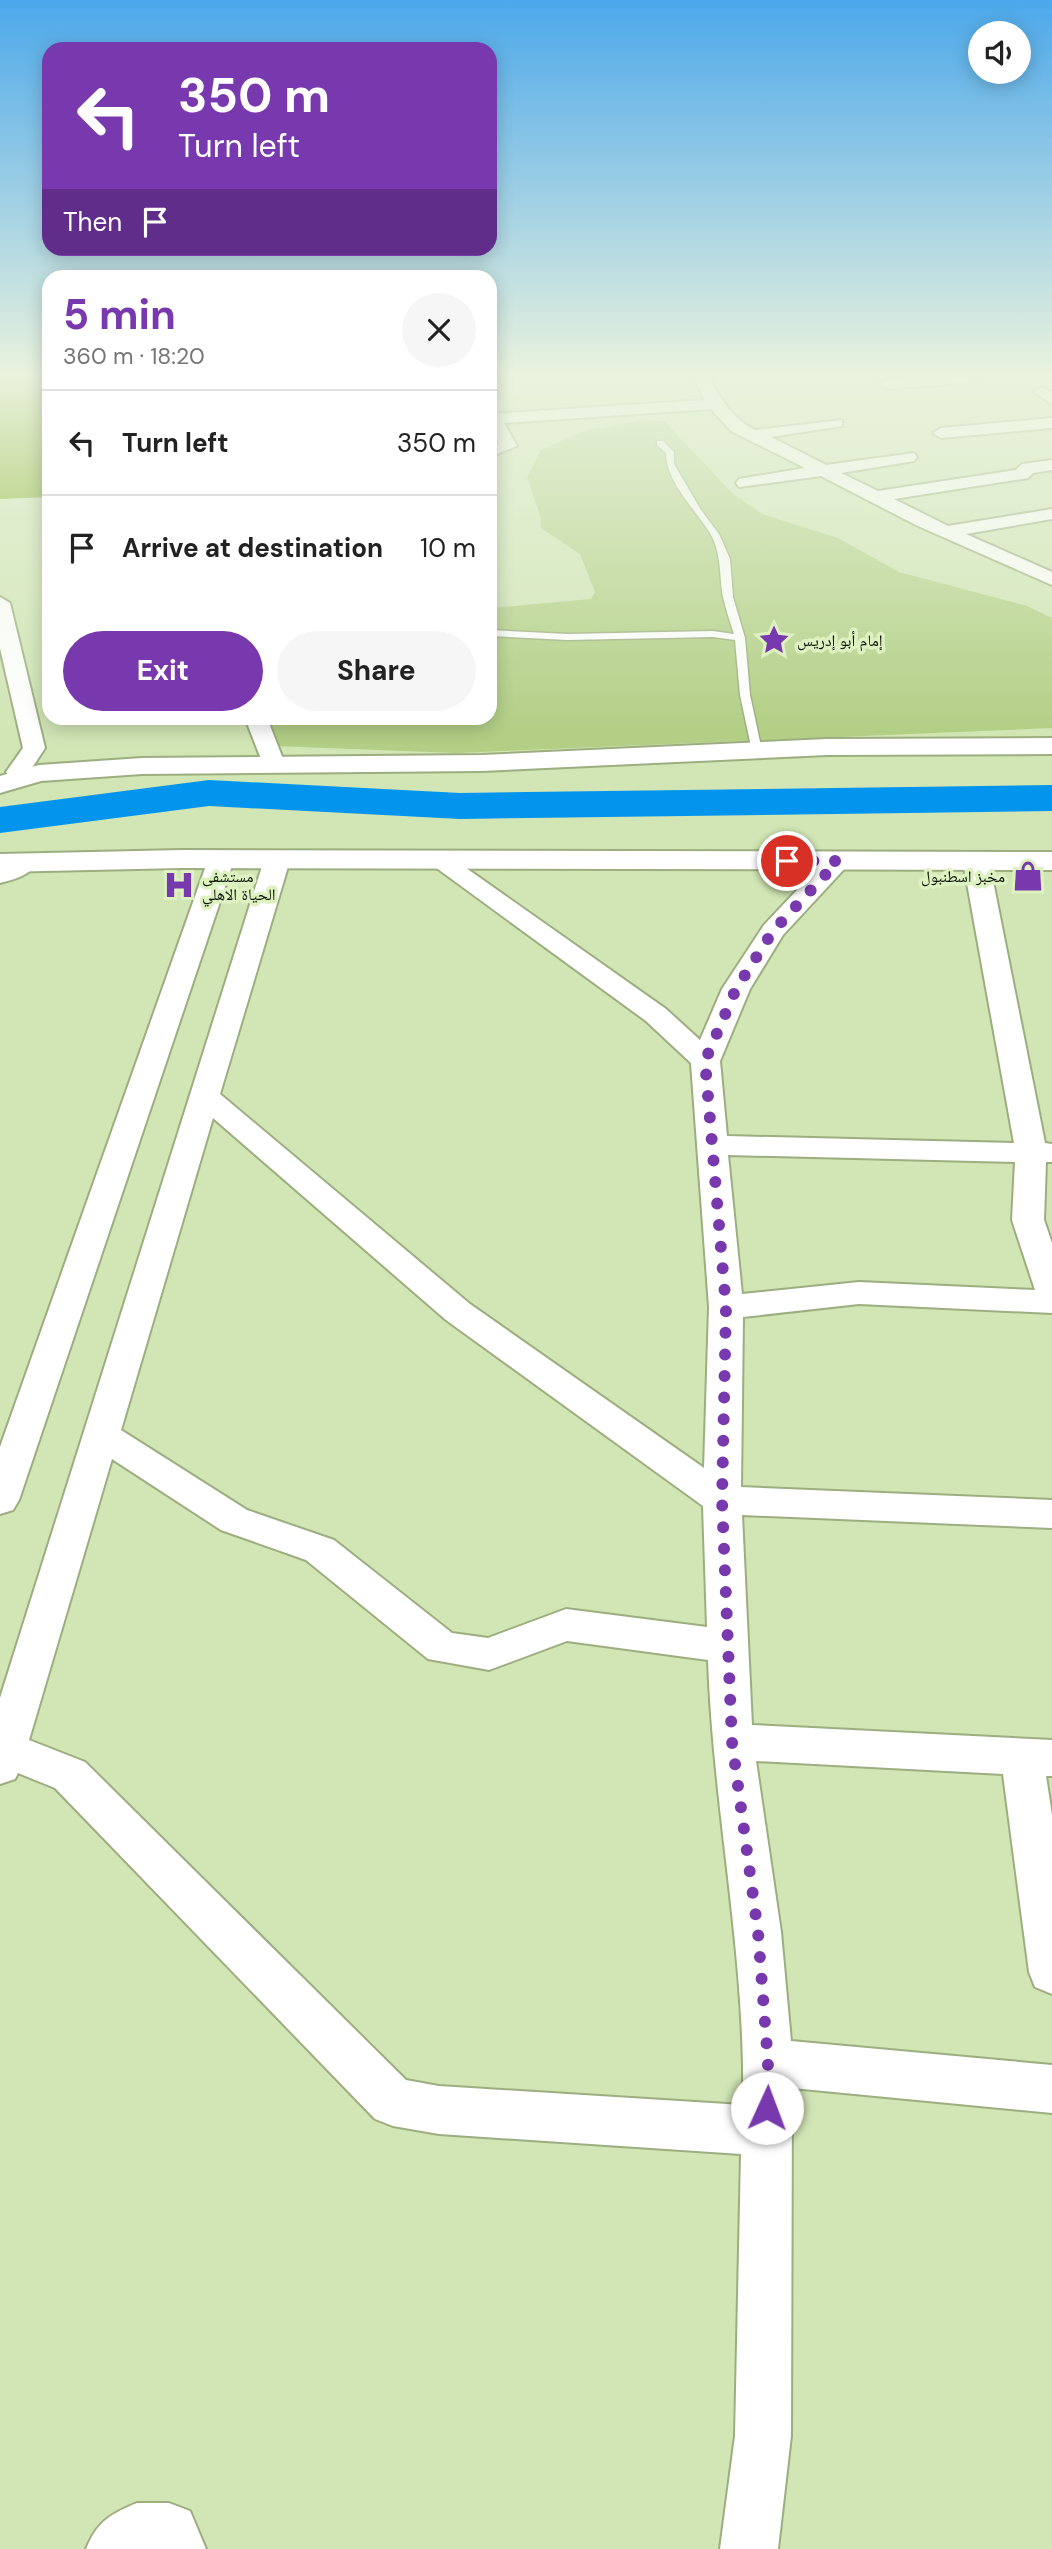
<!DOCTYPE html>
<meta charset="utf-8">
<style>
body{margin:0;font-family:"DM Sans","Noto Naskh Arabic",sans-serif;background:#f6f6f6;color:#222;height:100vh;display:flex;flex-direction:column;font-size:26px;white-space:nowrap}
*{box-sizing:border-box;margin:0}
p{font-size:23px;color:#767676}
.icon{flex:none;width:38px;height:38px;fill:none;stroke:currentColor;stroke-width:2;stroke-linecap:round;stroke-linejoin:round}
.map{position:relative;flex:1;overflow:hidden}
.sheet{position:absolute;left:42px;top:270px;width:455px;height:455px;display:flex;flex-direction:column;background:#fff;border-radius:21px;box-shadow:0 4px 18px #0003}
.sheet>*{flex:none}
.top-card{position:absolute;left:42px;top:42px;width:455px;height:214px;border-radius:21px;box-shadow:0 4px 18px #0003;background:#7939ae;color:#fff;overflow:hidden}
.fabs{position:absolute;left:968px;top:21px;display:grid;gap:14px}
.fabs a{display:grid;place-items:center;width:63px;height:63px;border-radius:50%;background:#fff;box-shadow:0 4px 18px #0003;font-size:35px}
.pin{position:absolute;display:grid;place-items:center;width:60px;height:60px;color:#fff;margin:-30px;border:4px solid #fff;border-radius:50%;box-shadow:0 2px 7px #0007}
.me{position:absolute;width:77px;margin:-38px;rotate:2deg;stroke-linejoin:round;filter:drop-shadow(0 0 5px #0008)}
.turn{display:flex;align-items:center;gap:24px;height:147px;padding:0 21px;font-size:32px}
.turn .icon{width:91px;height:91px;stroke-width:2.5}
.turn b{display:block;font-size:49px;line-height:60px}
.then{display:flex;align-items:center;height:66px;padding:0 21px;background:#0003;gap:14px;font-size:26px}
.round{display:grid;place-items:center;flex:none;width:74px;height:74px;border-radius:37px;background:#f6f6f6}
.summary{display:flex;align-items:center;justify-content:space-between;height:119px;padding:0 21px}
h1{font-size:42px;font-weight:700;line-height:52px;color:#7939ae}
.cta{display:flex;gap:14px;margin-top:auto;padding:14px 21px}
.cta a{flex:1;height:80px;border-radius:42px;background:#7939ae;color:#fff;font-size:28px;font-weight:700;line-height:80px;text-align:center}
.cta a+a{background:#f6f6f6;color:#222}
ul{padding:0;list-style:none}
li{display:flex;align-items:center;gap:21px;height:105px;padding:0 21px;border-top:2px solid #e0e0e0}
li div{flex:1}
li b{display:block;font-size:26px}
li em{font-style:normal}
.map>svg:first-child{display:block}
.green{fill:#b2cf85}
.forest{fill:#7fa918}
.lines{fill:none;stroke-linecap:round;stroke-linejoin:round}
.river{fill:#0395ed;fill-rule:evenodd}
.lane-casing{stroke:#9cae80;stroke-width:3}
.street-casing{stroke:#9cae80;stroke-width:4}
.secondary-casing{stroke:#9cae80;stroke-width:4}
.lane{fill:#fff;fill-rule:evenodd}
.street{fill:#fff;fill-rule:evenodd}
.secondary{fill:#fff;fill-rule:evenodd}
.route{stroke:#7939ae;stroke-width:12;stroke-dasharray:0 21.6}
.labels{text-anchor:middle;stroke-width:7;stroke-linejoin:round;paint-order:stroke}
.far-poi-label{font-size:16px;fill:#080e01;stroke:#def2c1;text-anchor:start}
</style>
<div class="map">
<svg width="1052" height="2549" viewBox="0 0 1052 2549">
<rect width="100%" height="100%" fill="#d1e5b5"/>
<path class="green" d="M642 420 664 421 732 493 762 514 838 538 899 572 1027 606 1052 618V728L456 753 274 746 268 718H490V608L591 599 595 592 580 554 541 528V518L527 477 541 450 584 431Z"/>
<path class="forest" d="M0 377H49V497L0 499Z"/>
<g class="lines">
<path class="river" d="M209 780 460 793 1052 785V811L460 819 209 806 0 833V807Z"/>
<g class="lane-casing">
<path id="lane" d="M657 441H663L674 452V464L701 510 719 534 730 559 733 597 745 638 750 695 762 751 761 753 752 751 740 695 735 640 713 637 567 640 490 636V630L567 634 713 631 734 634C730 622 726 610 723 597 719 575 722 554 710 533 695 509 666 482 666 453L657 445Z"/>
</g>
<g class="street-casing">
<path id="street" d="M693 377H709C720 399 732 418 755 430L842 420V426L771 437 826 465 914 453 917 457 914 461 841 473 878 491 1016 470 1022 464 1052 460V470L1033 473 1028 478 894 499 948 526 1052 509V519L966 534 1052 572V585L918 526 821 476 739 487 736 483 739 479 805 468 731 431 711 409 504 423 517 446 490 457V446L499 444 490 427V414L705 400Z
M912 377H981L973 382 887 389 879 384 887 379Z
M1042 387 1052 392V404L1034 392Z
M1052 418V428L941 438 933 433 941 428Z
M0 597 10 603 45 748 26 777H10L6 772 23 748 0 648Z
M245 718H267L285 764 281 769H265Z
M221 852 230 855 234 860 19 1500 13 1510 0 1514V1447L208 860 212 855Z
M277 852 286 855 290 860 220 1094 470 1304 704 1468 709 1307 691 1063 646 1021 427 861 431 856H449L666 1009 700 1040 722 989 764 925 829 856H847L851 861 847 866 783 935 750 989 720 1061 727 1136 1014 1143 963 861 967 856H985L989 861 1045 1143 1052 1144V1162H1046L1044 1220 1052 1243V1313L859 1304 743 1317 741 1487 1052 1500V1528L742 1515 752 1725 1052 1740V1776H1046L1052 1815V1994L1035 1987 1029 1972 1003 1774 756 1761 781 1932 791 2041 1052 2065V2113L792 2088 791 2436 778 2549H720L735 2436 741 2154 439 2134 393 2126 375 2119 55 1788 18 1773 15 1779 0 1784V1698L264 860 268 855ZM213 1118 446 1320 703 1506 707 1627 566 1609 488 1638 452 1633 334 1540 247 1510 121 1430ZM728 1155 1015 1162 1012 1220 1035 1290 859 1282 742 1294ZM112 1459 221 1530 306 1560 428 1659 489 1670 567 1641 708 1660C713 1809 746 1955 743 2105L439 2086 406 2080 85 1762 29 1740Z
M25 854 34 857 38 862C28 876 16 879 0 883V867Z
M137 2503H169L190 2511 206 2549H86C97 2522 110 2514 137 2503Z"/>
</g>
<g class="secondary-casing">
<path id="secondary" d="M1052 738V754L827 755 482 771 142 774 41 781 0 793V776L39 765 142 758 482 755 827 739Z
M182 850 1052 852V870L182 868 0 872V854Z"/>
</g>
<use href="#lane" class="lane"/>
<use href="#street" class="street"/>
<use href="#secondary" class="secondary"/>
</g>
<linearGradient id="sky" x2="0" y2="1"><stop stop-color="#4ca8ea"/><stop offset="0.51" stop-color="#eaf3de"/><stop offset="1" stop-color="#eaf3de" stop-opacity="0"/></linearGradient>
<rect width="1052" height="734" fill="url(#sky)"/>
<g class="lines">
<path class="route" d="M767 2108 768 2062 758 1932 732 1742 722 1500 726 1307 705 1061 736 989 773 931 838 861H787"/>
</g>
<defs>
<g id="sight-bare" transform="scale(2.415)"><path d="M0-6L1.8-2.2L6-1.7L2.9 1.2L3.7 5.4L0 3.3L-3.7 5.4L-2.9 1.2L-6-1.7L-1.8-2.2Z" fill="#7939ae" stroke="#def2c1" stroke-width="2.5" paint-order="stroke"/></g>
<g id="shop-bare" transform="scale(2.415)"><path d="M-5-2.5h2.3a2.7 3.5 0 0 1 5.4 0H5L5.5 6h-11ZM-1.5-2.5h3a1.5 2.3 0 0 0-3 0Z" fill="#7939ae" stroke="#def2c1" stroke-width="2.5" paint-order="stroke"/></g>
<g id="hospital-bare" transform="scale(2.415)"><path d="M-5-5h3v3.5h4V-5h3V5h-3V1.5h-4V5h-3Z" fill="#7939ae" stroke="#def2c1" stroke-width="2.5" paint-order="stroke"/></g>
</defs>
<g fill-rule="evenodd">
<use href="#sight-bare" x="774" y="640"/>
<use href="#shop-bare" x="1028" y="876"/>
<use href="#hospital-bare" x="179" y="885"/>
</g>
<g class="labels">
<g class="far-poi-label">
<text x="797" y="646">إمام أبو إدريس</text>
<text x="202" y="882">مستشفى<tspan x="202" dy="18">الحياة الاهلي</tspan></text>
<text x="1005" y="882" text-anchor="end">مخبز اسطنبول</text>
</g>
</g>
</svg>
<div class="fabs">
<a><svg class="icon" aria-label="sound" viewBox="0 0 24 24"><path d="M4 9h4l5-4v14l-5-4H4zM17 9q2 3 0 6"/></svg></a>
</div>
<div class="pin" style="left:787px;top:861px;background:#d93025"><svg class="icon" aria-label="arrive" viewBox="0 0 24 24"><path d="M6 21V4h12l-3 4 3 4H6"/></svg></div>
<svg class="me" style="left:767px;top:2108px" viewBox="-20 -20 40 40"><circle r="19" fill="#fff"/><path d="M0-13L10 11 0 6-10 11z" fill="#7939ae"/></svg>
<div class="top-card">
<div class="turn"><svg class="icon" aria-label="left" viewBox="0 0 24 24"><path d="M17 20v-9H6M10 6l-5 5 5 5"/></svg><div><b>350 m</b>Turn left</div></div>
<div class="then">Then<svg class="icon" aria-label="arrive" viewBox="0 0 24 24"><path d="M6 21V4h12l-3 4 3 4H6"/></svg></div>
</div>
<section class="sheet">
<div class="summary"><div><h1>5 min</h1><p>360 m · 18:20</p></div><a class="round"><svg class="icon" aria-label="close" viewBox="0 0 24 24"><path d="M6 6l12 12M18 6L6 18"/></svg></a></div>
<ul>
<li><svg class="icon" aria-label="left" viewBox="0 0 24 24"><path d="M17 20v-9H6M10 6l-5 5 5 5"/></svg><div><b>Turn left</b></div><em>350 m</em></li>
<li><svg class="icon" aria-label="arrive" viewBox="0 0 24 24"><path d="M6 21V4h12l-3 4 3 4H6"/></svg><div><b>Arrive at destination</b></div><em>10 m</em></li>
</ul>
<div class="cta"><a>Exit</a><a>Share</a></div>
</section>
</div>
